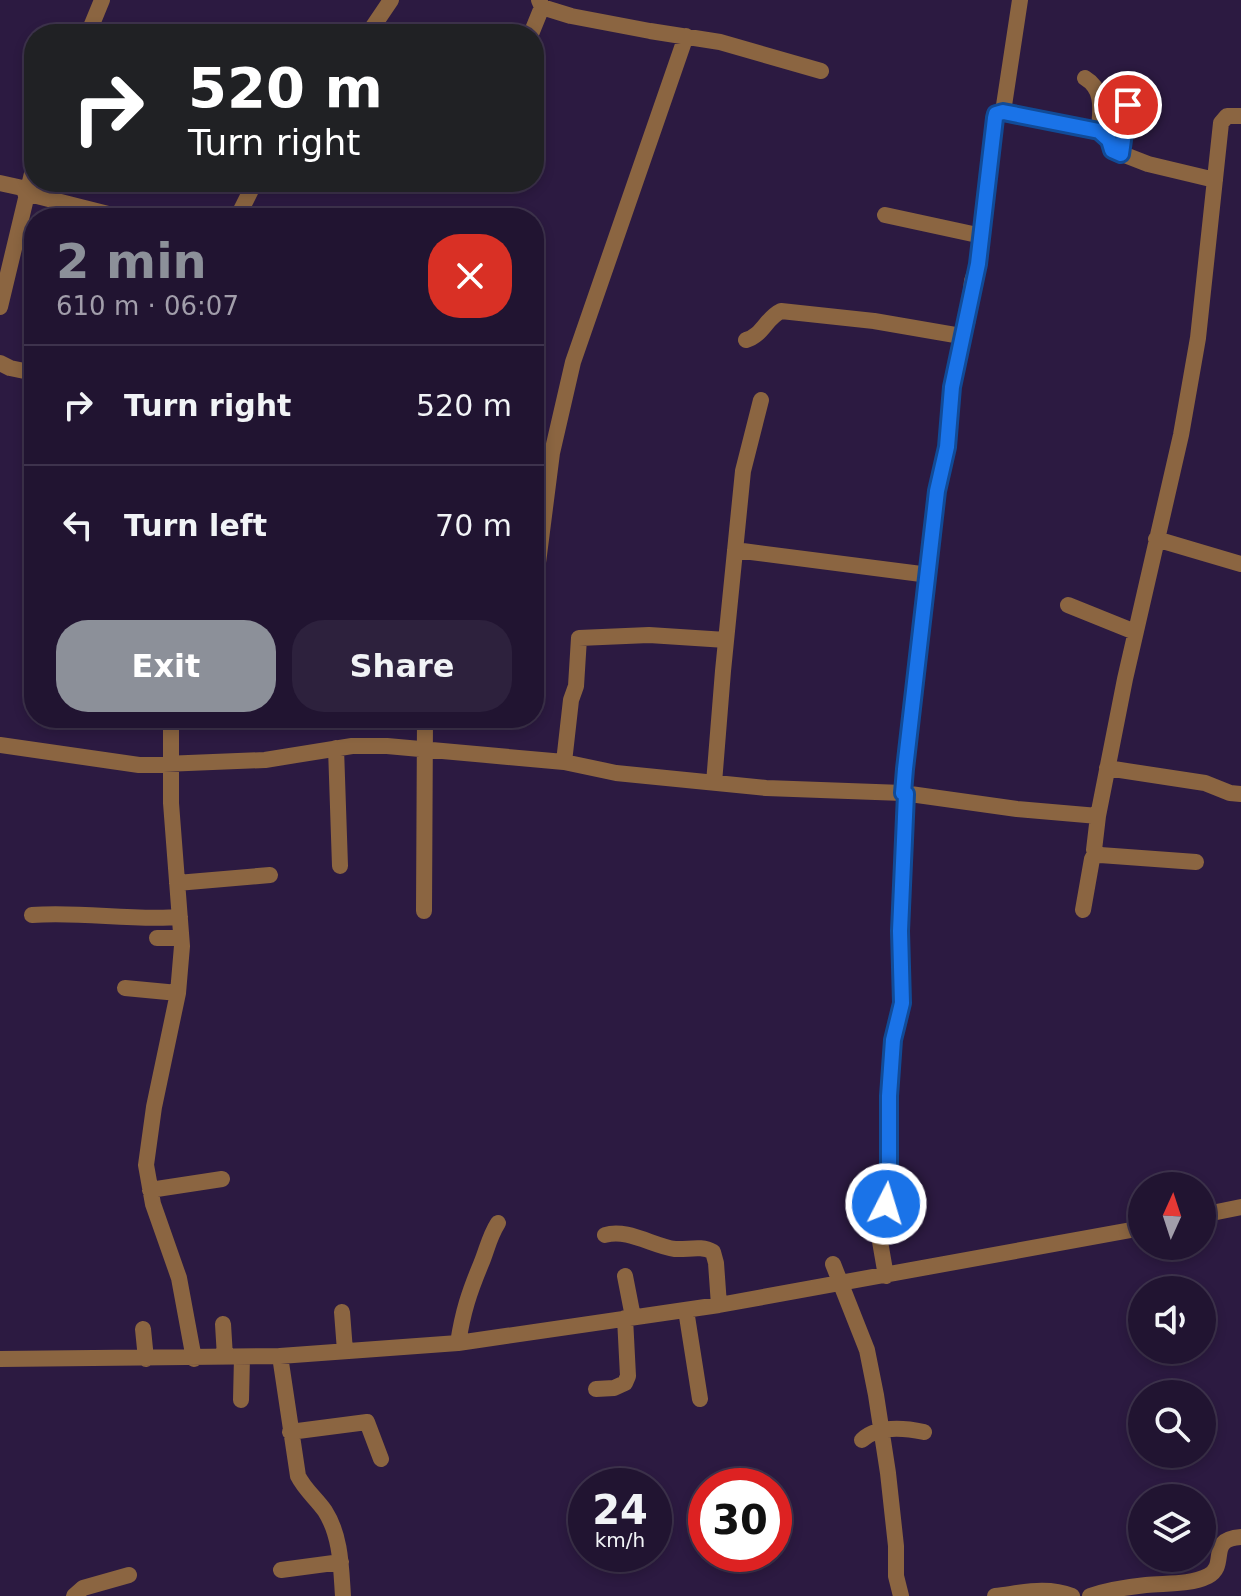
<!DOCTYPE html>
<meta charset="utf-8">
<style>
body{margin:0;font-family:"DejaVu Sans",sans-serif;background:#2d213d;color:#f1f3f6;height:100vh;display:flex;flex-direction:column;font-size:30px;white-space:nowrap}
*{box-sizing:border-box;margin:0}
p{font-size:26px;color:#a29eab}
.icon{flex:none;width:44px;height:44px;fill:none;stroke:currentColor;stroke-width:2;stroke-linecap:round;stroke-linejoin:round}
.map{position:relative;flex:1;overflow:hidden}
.sheet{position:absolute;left:24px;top:208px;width:520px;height:520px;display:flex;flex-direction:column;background:#211431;border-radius:32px;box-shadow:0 4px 12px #0003,0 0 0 2px #3e334d}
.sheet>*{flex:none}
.guide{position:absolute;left:24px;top:24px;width:520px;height:168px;border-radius:32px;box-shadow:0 4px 12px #0003,0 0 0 2px #3e334d;background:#202124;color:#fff;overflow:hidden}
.needle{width:52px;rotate:3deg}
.controls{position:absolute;left:1128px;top:1172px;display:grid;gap:16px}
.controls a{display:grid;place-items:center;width:88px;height:88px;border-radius:50%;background:#211431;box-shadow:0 4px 12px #0003,0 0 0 2px #3e334d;font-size:40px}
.speed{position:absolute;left:568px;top:1468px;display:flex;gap:16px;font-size:40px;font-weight:700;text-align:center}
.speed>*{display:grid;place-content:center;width:104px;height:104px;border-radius:50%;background:#211431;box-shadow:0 4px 12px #0003,0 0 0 2px #3e334d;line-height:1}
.speed small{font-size:20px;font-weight:400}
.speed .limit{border:12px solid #d22;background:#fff;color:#111}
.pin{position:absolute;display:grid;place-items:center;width:68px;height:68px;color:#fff;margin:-34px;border:4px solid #fff;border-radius:50%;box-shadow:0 2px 8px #0007}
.me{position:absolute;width:88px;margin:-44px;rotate:5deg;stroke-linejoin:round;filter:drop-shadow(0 0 6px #0008)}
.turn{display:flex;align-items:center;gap:28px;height:168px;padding:0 32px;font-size:36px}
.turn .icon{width:104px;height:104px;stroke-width:2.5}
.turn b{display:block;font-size:56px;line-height:68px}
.round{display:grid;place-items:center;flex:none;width:84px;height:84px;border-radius:32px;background:#2d213d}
.head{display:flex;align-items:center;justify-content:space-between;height:136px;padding:0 32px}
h1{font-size:48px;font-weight:700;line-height:60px;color:#8c9099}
.primary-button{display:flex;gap:16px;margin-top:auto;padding:16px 32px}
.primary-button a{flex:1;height:92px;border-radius:32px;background:#8c9099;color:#fff;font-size:32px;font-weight:700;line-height:92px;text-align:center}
.primary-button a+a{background:#2d213d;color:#f1f3f6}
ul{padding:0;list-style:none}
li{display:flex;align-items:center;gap:24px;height:120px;padding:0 32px;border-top:2px solid #3e334d}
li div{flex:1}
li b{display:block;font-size:30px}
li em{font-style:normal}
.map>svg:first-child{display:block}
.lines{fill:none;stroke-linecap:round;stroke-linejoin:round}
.minor{stroke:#8b6541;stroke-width:16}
.route-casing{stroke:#114b97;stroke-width:20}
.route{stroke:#1a73e8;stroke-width:14}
</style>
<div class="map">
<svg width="1241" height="1596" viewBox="0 0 1241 1596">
<rect width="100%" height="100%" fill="#2c1a41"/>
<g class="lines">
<path class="minor" d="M542 7 571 16 650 31 720 42 821 71
M88 34 102 0
M368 34 391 0
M531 34 542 7 539 0
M1085 78C1105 90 1100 111 1099 131
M1003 112 1099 131 1109 140 1112 150 1148 164 1215 180
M1121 154 1128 105
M0 183 27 189
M25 193 124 218
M885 215 982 236
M237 218 255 182
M0 307 34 165
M746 340C763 335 766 318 781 311L874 321 961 336
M0 363 10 368 34 373
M1156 539 1241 564
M735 550 929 575
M534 594 552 453 573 362 686 36
M1068 605 1135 632
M171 718V803L182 946 178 993 154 1107 146 1165 153 1204 179 1278 194 1359
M0 745 139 765 265 760 352 746H387L564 762 616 773 766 788 903 793 1017 809 1098 816
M336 748 340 866
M564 762 571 700 576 686 579 638 649 635 726 640
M1107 768 1205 783 1230 793 1241 794
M714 783 723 671 743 471 761 400
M903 793 937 491 947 447 952 387 961 336 967 324 972 281 978 264 995 118 996 114 1003 112 1020 0
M1196 862 1100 855 1094 850 1098 816 1125 679 1181 435 1198 338 1221 123 1227 116H1241
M177 883 270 875
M1083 910 1092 859 1095 853
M424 911 425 718
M32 915C81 911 131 921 180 917
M157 938H181
M125 988 178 993
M150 1190 222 1179
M1202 1215 1241 1207
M605 1235C627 1228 653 1246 675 1249 688 1250 701 1245 713 1252L716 1263 719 1305
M833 1264 867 1350 876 1395 888 1473 896 1546V1576L901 1596
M625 1276 633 1317
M886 1276 878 1230 889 1186V1096L895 1026 902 1003 900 931 906 794
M686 1310 700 1399
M342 1312 345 1351
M223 1324 225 1357
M143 1329 146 1359
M458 1343C463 1311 469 1293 481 1264 487 1250 489 1237 498 1223
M280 1356 298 1476C305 1490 316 1498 325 1511 341 1536 341 1567 343 1596
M0 1359 280 1356 458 1343 719 1305 1142 1228
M596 1389 614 1388 625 1383 628 1376 625 1318
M241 1400 242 1357
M290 1432 367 1422 381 1459
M862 1440C878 1425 905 1428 924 1432
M281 1570 341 1562
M74 1596 83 1588 129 1575
M995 1596C1022 1593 1046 1586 1072 1596
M1090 1596C1108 1590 1127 1587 1146 1585 1166 1583 1190 1585 1208 1576 1229 1565 1206 1539 1241 1537"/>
</g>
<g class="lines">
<g class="route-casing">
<path id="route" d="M886 1204 889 1186V1096L893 1040 902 1003 900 931 906 794 903 793 905 769 937 491 947 447 952 387 978 264 995 118 996 114 1003 112 1099 131 1109 140 1112 150 1121 154 1128 105"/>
</g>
<use href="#route" class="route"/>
</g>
</svg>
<div class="controls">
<a><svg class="needle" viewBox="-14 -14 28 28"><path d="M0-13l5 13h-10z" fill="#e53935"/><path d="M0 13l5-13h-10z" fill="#a29eab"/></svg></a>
<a><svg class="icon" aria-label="sound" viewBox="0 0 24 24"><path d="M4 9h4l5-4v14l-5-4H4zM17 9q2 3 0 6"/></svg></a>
<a><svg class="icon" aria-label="search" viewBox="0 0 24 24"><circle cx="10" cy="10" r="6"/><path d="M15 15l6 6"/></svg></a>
<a><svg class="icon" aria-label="layers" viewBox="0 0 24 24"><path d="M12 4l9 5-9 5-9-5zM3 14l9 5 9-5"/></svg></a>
</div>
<div class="speed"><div>24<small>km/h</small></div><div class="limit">30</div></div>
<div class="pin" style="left:1128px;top:105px;background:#d93025"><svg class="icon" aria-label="arrive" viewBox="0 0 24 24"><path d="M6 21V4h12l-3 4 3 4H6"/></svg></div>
<svg class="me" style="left:886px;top:1204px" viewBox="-20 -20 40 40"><circle r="17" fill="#1a73e8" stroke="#fff" stroke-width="3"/><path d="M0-11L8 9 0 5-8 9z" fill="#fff"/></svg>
<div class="guide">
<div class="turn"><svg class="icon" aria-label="right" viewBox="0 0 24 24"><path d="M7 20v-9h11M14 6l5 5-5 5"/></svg><div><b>520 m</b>Turn right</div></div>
</div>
<section class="sheet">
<div class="head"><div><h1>2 min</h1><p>610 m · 06:07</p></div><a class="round" style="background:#d93025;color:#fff"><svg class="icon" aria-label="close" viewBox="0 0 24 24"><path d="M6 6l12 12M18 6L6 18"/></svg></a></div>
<ul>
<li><svg class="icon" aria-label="right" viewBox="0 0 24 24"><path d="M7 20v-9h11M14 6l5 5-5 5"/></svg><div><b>Turn right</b></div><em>520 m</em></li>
<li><svg class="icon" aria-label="left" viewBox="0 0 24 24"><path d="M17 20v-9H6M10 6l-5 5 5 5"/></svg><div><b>Turn left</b></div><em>70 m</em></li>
</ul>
<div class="primary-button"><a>Exit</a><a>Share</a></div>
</section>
</div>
